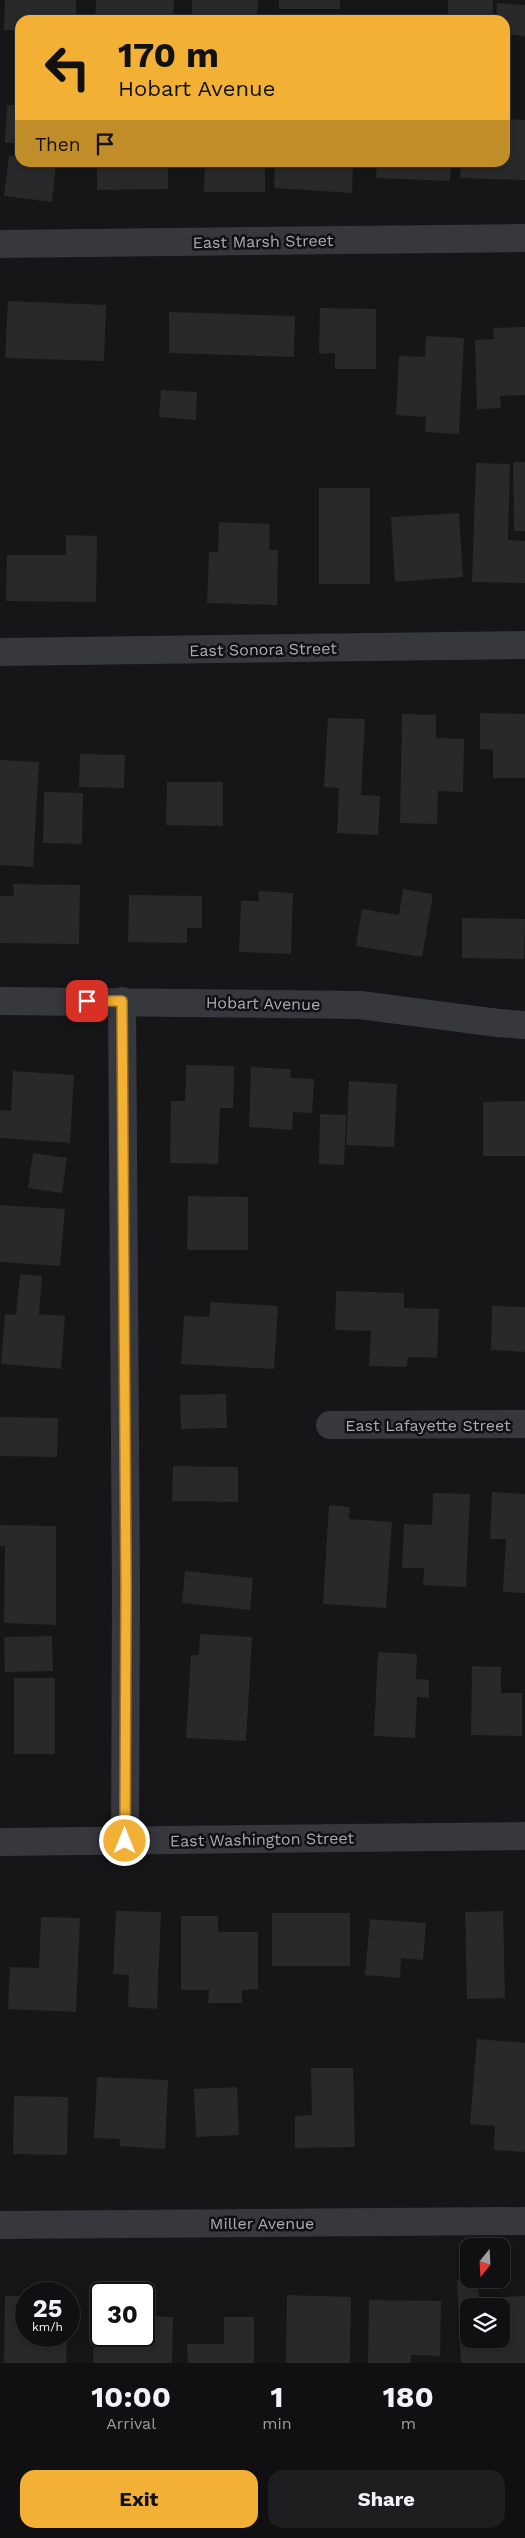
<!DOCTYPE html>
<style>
body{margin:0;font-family:"Work Sans",sans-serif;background:#1e1e20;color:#f1f3f6;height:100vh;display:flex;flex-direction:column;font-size:19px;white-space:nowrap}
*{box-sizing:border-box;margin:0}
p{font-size:16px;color:#9c9d9f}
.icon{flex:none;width:28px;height:28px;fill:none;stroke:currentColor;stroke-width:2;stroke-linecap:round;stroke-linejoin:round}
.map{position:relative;height:2363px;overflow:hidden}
.details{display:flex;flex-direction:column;background:#101012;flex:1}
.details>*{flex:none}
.top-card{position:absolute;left:15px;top:15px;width:495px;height:152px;border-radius:15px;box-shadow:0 2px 8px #0003,0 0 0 1px #303032;background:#f2b134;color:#111;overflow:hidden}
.needle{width:32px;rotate:198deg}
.fabs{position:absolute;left:460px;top:2238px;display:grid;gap:10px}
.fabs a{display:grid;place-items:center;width:50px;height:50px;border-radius:10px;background:#101012;box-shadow:0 2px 8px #0003,0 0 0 1px #303032;font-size:25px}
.speed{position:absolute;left:15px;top:2282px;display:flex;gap:10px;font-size:25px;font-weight:700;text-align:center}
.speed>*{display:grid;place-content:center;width:65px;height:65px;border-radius:50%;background:#101012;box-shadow:0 2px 8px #0003,0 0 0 1px #303032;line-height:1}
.speed small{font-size:12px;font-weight:400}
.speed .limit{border:2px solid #111;border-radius:8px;background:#fff;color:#111}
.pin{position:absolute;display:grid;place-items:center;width:42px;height:42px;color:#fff;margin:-21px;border-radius:10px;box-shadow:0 2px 8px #0006}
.me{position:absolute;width:55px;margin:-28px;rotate:0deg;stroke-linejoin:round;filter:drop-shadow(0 0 4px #0008)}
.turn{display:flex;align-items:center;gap:18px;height:105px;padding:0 20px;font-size:22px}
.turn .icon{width:65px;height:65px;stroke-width:2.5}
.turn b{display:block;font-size:35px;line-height:42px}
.then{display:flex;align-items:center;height:48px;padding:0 20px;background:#0003;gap:10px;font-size:19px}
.eta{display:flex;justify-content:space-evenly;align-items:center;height:85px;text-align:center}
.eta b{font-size:30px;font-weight:700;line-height:35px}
.action{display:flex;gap:10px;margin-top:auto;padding:10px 20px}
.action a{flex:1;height:58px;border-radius:15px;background:#f2b134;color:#111;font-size:20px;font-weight:700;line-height:58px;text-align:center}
.action a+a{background:#1e1e20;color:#f1f3f6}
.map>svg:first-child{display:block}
.building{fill:#29292c;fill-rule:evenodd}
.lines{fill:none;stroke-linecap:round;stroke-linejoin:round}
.minor{stroke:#37383d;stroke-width:28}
.route-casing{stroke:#9d7322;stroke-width:12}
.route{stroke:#f2b134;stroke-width:9}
.labels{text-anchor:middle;stroke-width:5;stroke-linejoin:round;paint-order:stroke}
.street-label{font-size:16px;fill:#a8adb8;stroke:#111113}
</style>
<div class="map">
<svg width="525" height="2363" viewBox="0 0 525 2363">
<rect width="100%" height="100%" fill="#161618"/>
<path class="building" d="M5 0H76V20H20V31L4 30Z
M96 0H174L173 20H95Z
M192 0H258L257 20H192Z
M279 0H340V9H279Z
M448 0H493V20H448Z
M497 3 525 5V36L505 34V20H496Z
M7 105H20V143H5Z
M505 119 525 120V180L460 178 461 162H505Z
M9 156 20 157V162H56L52 202 4 196Z
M97 162H168V189L97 190Z
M205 162H265V192H204Z
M275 162H353L352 193 274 188Z
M377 162H451L450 181 376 178Z
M8 301 106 305 104 361 5 358Z
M320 308 376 309V369H335V353L319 354Z
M169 312 295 316 294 357 169 353Z
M525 327V395L500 396 501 408 477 409 475 340 494 339 493 328Z
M426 336 464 338 459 434 425 432 426 417 396 415 399 356 425 357Z
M161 390 197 392 196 420 159 417Z
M513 462H525V531H514Z
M476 463 510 464 508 540 525 541V583L472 582Z
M319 488H370V584H319Z
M459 513 463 577 395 582 391 517Z
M219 522 270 524 269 550H278L277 605 207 603 209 552H218Z
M66 535 97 536 96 602 6 601 7 555H66Z
M480 713 525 714V778H493V750L480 749Z
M402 714 436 715V738L464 739 463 792 438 791 437 824 400 823Z
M328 718 365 719 361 795 380 796 378 835 337 833 339 788 324 787Z
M80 754 125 755 124 788 79 787Z
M0 760 39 762 33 867 0 865Z
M167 782H223V826L166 825Z
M44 792 83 793 82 844 43 843Z
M13 884 80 885 79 944 0 943V896H14Z
M403 889 433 894 422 957 356 946 362 909 399 915Z
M259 891 293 893 291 954 239 952 241 901H259Z
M129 895 202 896V928H187V943L128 942Z
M462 918 525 919 524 959 462 958Z
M186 1065 234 1066 233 1108H220L218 1164 170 1163 171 1101H185Z
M251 1067 291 1069 290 1078 314 1079 312 1113 293 1112 292 1130 249 1127Z
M13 1071 74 1075 70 1143 0 1138V1110L11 1111Z
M349 1081 397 1084 394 1147 346 1145Z
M525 1101V1156H483V1102Z
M320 1114 346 1115 344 1165 319 1164Z
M33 1153 67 1158 62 1193 28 1188Z
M188 1196 248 1197V1250H187Z
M0 1205 65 1209 60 1266 0 1262Z
M20 1274 42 1276 39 1314 65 1316 61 1369 1 1364 5 1314 16 1315Z
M336 1291 404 1293V1308L439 1309 437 1358 408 1357 407 1367 369 1366 371 1331 335 1330Z
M211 1302 278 1306 274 1369 181 1364 184 1316 209 1317Z
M492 1306 525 1307V1352L491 1350Z
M226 1394 227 1428 181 1429 180 1395Z
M0 1417 58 1418 57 1457 0 1456Z
M173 1466 238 1467V1502L172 1501Z
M492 1492 525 1494V1593L503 1592 506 1539H490Z
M433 1493 470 1494 466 1587 423 1585 424 1568H402L404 1524 432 1525Z
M329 1505 350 1507 349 1519 392 1522 386 1608 323 1604Z
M0 1525 56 1526V1625L4 1623 5 1546H0Z
M185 1571 253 1578 250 1610 182 1603Z
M200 1634 252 1637 246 1741 186 1738 191 1655H199Z
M52 1636 53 1671 5 1672 4 1637Z
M378 1652 417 1654 416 1679 429 1680V1698L417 1697 415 1738 374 1736Z
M472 1666 501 1667V1693H522V1736L471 1735Z
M14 1678H55V1754H14Z
M116 1911 161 1912 157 2009 128 2007 129 1975 113 1974Z
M503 1911 505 1998 467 1999 465 1912Z
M272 1913H350V1966H272Z
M181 1916H218V1932H258V1989L242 1990V2003H208L209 1990H181Z
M41 1917 80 1918 76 2012 8 2009 10 1967 39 1968Z
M370 1919 426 1923 423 1960 401 1958 400 1978 365 1975Z
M477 2039 525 2043V2152L494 2150 495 2126 470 2124Z
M311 2068H353L355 2147 295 2148V2116L312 2115Z
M97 2077 168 2080 165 2149 119 2146 120 2139 94 2138Z
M237 2087 239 2135 196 2137 194 2089Z
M14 2096 68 2097 67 2155 13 2154Z
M478 2279 479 2298 525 2296V2363H461L457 2280ZM469 2306H501V2339H469Z
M287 2295 351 2297 350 2363H286Z
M5 2296H26V2336L67 2337 66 2363H4Z
M95 2300H101V2336H144V2316L173 2317 172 2363H93Z
M369 2300 441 2301 440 2356 411 2355V2363H368Z
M224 2317H254V2363H188L187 2344H224Z"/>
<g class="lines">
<path class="minor" d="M0 244 525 238
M0 652 525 645
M0 1001 360 1005 498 1023 525 1025
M122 1001 126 1589 125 1841
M330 1425 525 1424
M0 1842 525 1836
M0 2225 525 2221"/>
</g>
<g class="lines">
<g class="route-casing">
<path id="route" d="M87 1001H122L126 1588 125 1841"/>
</g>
<use href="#route" class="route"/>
</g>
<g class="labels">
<g class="street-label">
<text transform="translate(263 241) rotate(-1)" y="6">East Marsh Street</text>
<text transform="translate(263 649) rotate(-1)" y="6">East Sonora Street</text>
<text transform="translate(263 1003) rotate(1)" y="6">Hobart Avenue</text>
<text x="428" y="1431">East Lafayette Street</text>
<text transform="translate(262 1839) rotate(-1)" y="6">East Washington Street</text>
<text x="262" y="2229">Miller Avenue</text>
</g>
</g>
</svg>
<div class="fabs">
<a><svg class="needle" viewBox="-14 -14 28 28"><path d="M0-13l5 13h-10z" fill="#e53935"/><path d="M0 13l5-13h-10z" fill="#9c9d9f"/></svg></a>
<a><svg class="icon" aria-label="layers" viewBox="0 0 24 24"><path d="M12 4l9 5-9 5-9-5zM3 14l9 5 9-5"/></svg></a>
</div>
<div class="speed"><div>25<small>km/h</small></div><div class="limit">30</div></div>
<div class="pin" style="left:87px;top:1001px;background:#d93025"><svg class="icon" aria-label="arrive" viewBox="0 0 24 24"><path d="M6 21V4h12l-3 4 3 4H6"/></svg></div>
<svg class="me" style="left:125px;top:1841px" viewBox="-20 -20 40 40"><circle r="17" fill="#f2b134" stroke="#fff" stroke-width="3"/><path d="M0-11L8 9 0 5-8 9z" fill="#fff"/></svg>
<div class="top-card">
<div class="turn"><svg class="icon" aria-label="left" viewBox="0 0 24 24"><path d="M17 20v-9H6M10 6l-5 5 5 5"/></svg><div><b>170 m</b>Hobart Avenue</div></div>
<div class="then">Then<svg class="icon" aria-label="arrive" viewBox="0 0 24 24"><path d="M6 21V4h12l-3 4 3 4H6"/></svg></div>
</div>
</div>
<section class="details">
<div class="eta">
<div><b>10:00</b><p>Arrival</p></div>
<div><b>1</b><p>min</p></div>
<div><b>180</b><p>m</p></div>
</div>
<div class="action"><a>Exit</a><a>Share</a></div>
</section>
